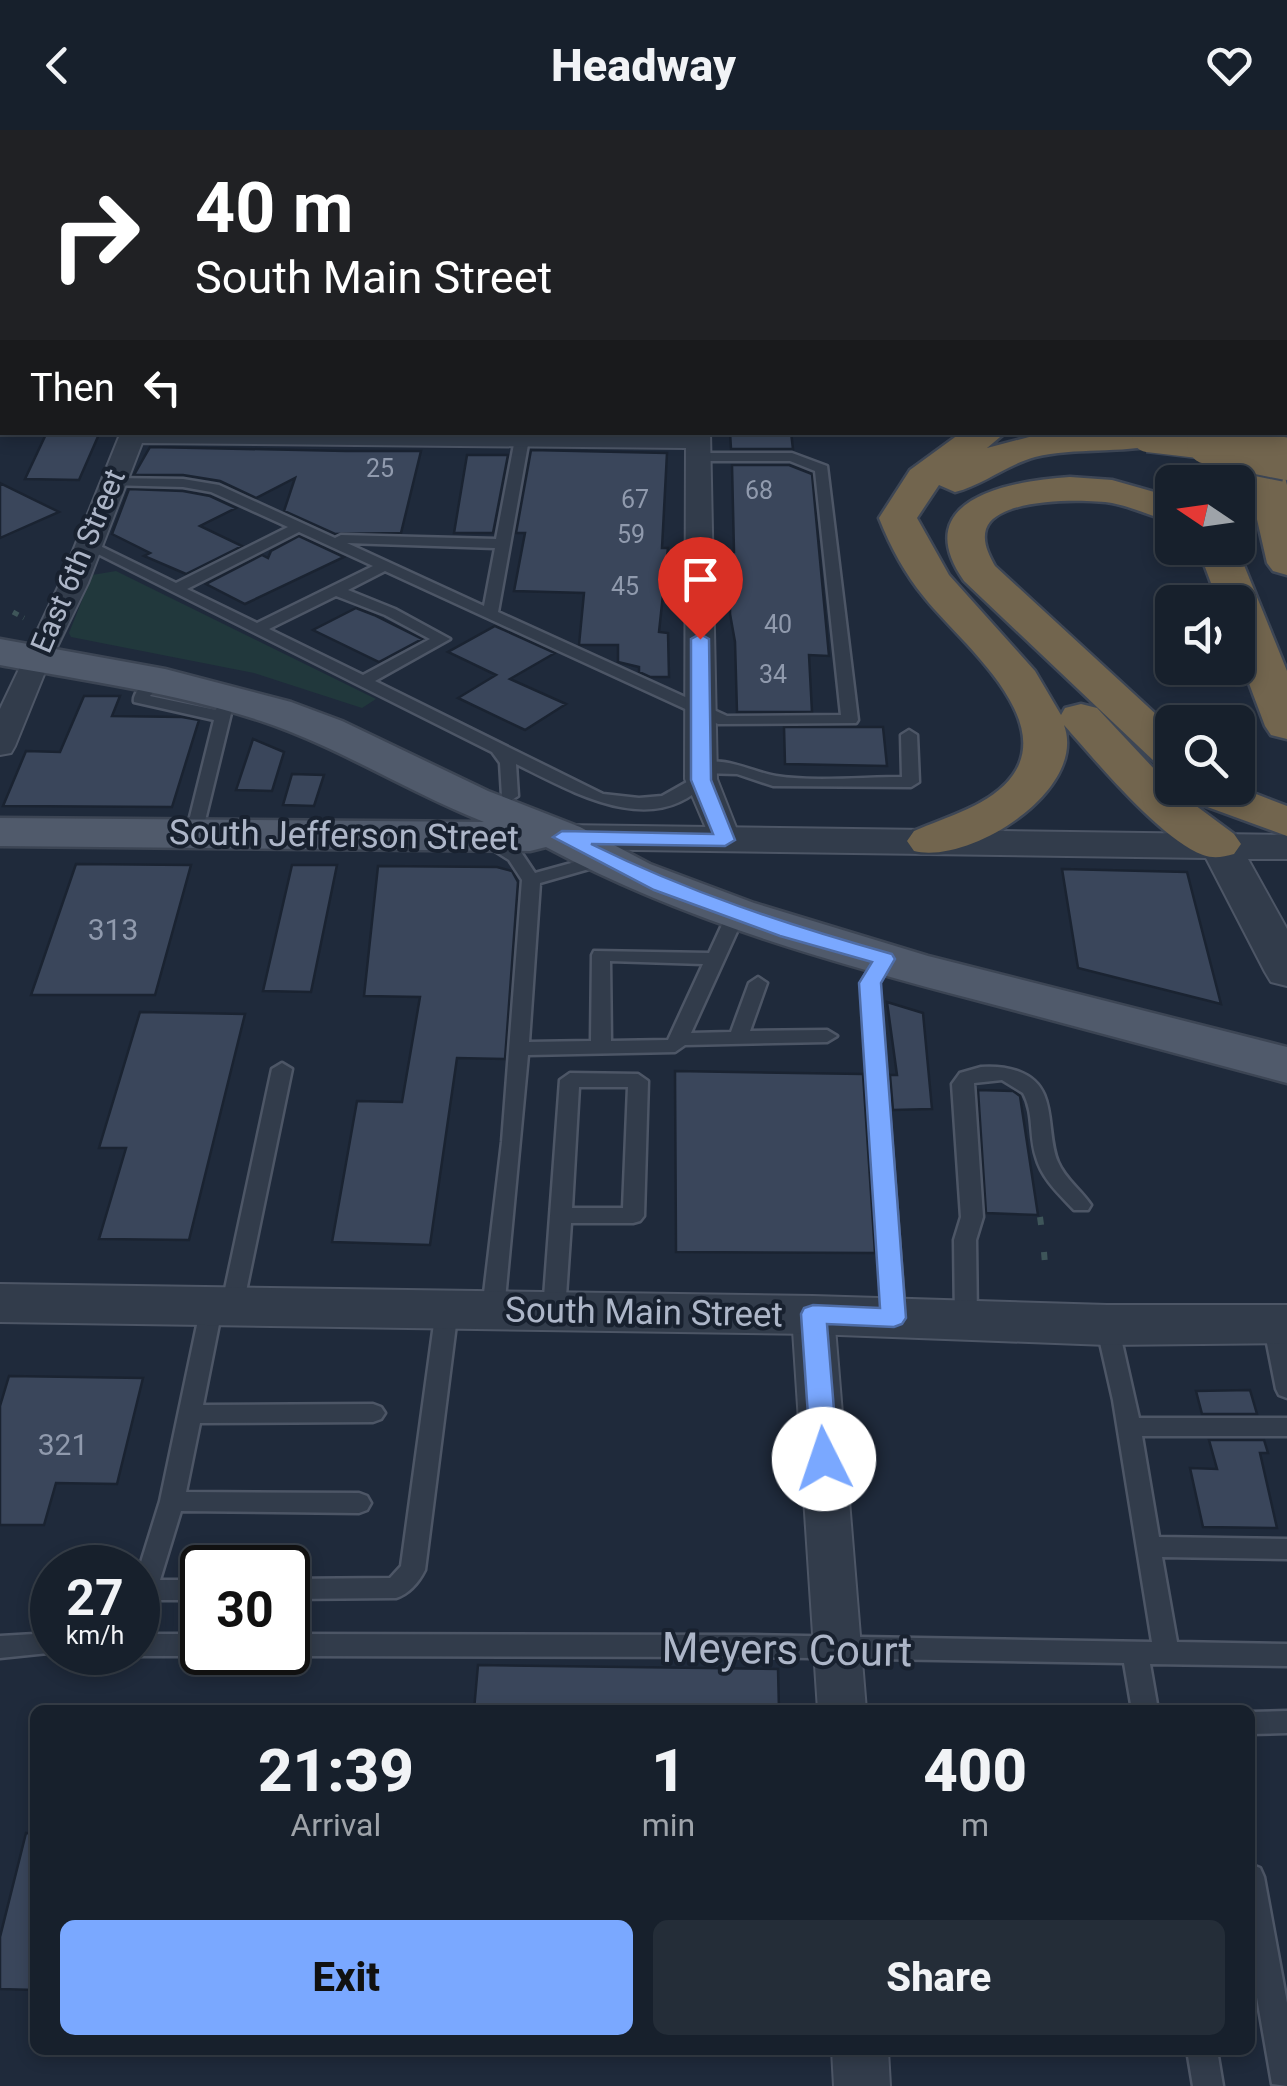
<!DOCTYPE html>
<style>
body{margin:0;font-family:Roboto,sans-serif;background:#242d38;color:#f1f3f6;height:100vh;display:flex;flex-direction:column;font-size:38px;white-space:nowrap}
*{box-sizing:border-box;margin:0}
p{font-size:32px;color:#9ea3a9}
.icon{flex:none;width:55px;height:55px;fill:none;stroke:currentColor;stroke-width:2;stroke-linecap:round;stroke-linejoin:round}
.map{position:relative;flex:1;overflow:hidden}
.panel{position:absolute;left:30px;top:1575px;width:1225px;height:350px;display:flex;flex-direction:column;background:#17202c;border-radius:15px;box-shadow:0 5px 15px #0003,0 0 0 2px #363e48}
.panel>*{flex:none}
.top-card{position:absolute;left:0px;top:0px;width:1288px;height:305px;box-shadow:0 5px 15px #0003,0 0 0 2px #363e48;background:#202124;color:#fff;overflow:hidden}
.needle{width:65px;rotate:283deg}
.controls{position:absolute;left:1155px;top:335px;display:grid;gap:20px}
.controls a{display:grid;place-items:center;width:100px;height:100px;border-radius:15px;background:#17202c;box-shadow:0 5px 15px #0003,0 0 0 2px #363e48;font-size:50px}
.speed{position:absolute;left:30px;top:1415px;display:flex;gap:20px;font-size:50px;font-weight:700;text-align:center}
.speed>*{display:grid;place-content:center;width:130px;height:130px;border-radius:50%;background:#17202c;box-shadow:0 5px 15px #0003,0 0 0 2px #363e48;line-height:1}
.speed small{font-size:25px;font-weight:400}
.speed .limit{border:5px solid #111;border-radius:15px;background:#fff;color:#111}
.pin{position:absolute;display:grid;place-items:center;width:85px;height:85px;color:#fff;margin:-102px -42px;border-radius:50% 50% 50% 0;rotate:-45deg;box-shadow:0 0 10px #0007}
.pin .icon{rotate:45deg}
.me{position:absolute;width:110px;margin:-55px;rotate:356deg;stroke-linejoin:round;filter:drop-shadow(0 0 8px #0008)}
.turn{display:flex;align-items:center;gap:35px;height:210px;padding:0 30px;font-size:45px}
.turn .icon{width:130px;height:130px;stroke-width:2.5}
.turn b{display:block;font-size:70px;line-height:85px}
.then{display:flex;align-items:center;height:95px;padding:0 30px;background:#0003;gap:20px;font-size:38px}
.eta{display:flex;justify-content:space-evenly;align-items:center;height:170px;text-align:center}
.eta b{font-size:60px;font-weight:800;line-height:70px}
.cta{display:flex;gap:20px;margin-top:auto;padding:20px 30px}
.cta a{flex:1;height:115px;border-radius:15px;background:#7aa8ff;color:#111;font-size:40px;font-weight:800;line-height:115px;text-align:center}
.cta a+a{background:#242d38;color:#f1f3f6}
header{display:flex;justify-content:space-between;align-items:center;height:130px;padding:0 30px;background:#17202c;font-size:45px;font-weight:800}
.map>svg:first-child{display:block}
.green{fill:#21383c}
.building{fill:#3a465b;stroke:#1a2331;stroke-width:2.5}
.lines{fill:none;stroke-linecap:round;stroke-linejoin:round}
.service-casing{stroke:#4d5666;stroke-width:5}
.minor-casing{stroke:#4d5666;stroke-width:4}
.tertiary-casing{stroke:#4d5666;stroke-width:4}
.primary-casing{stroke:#3c4554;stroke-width:5}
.motorway-casing{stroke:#3d4655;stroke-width:5}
.path-far1{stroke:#3e5559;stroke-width:5;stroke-dasharray:6 6;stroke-linecap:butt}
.path{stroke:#3e5559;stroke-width:6;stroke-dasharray:8 8;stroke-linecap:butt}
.service{fill:#323c4b;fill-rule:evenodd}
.minor{fill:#323c4b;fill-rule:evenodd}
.tertiary{fill:#323c4b;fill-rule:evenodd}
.primary{fill:#505a6b;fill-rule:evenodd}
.motorway{fill:#72654e;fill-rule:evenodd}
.motorway-bridge-far1-casing{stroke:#3d4655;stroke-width:35;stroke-linecap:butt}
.motorway-bridge-casing{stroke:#3d4655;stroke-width:46;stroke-linecap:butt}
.motorway-bridge-far1{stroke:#72654e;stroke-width:32}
.motorway-bridge{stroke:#72654e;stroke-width:42}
.route{fill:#7aa8ff;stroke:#4f6da6;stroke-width:2.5}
.labels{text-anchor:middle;stroke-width:8;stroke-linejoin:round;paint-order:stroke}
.far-number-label{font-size:25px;fill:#909aad}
.far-street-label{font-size:30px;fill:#adb6c8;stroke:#18212f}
.number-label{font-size:30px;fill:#909aad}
.street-label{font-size:35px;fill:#adb6c8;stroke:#18212f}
.near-street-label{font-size:42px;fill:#adb6c8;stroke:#18212f}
</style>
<header><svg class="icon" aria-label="back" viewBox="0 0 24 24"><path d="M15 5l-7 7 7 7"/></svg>Headway<svg class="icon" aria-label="heart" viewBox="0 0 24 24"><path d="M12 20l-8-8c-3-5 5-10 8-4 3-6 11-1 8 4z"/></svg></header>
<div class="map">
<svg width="1287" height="1956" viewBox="0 0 1287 1956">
<rect width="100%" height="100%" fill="#1f2a3b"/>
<path class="green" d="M116 441 376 569 362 578 254 543 71 507 69 503 92 445Z"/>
<path class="building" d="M47 302H100L79 350 25 349Z
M730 302H791L793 319H731Z
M150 317 346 321H421L401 403 335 404 284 381 295 348 256 368 220 351 183 345H134Z
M531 320 667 323 662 418H668L659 502 668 503 669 547H650L639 542V537L618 532V515H579L584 463 514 461 525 403H516Z
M467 325H508L493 403H454Z
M732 335H789L812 344 829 526 809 525 812 582H737L735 512 730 484V422H734Z
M0 353 59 382 0 408Z
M129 359 183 361 210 366 236 378 200 396 242 416 186 444 144 426 150 423 112 404Z
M299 406 344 427 245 474 206 454 262 425 268 428 271 421Z
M356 478 374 485 422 509 379 532 313 500Z
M495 496 555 523 510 549 566 574 525 600 458 568 496 545 448 522Z
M84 566H120L112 586 182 587 199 590 172 677 3 676 26 621 60 622Z
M784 597H883L887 636 785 634Z
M253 609 284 622 272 661 236 660Z
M292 644 324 645 314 676 283 675Z
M76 734 191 735 155 865H31Z
M292 735H337L311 862 263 861Z
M378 736 497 737 512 741 518 752 505 929 457 928 430 1115 332 1112 357 971 402 972 420 867 364 866Z
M1062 739 1187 742 1221 874 1078 838Z
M887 872 923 883 932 979 893 980 890 945H897Z
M140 882 245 884 189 1110 99 1109 126 1018H99Z
M675 941 863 944 875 1123 676 1122Z
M978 960 1013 961 1020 966 1038 1085 986 1083Z
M9 1246 143 1248 117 1354 56 1353 44 1395H0V1276Z
M1250 1260 1257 1284H1202L1196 1261Z
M1209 1310H1264L1268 1323H1260L1277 1398 1203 1397 1190 1338 1217 1339Z
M478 1535 778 1539 779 1580H474Z
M26 1703 35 1704V1860L0 1859V1807Z"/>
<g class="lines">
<g class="service-casing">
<path id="service" d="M533 0H543V2H533Z
M0 59H2V65H0Z
M522 305 529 309 498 482 727 586 841 585 815 341 790 331H699L692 327 699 323H792L827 336 858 590 856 593 718 594 385 441 348 460 395 479 450 509 375 551 603 664 639 668 662 666 701 644 709 649C656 712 573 662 516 634L518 666 510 671 502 666 500 633 492 622 80 415 92 412 176 453 288 397 211 362 183 357 107 355V349L112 348 183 349 219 355 335 408 341 405 496 409 515 309ZM299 402 373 436 257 493 187 459ZM347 413 495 418 484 476ZM336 466 385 485 430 509 363 545 269 499Z
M155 545 163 550 150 566 216 580 221 564 227 562 235 567 201 707H189L186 703 214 590 134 572C132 564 146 548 155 545Z
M909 600 917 605 919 652 911 657 773 656 737 644 701 643 693 638C716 621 751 642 776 646 813 652 864 647 902 647L901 605Z
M485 702 521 722 535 743 604 724 613 729 610 733 540 753 529 912 591 911 592 825 594 821 709 823 727 784 736 779 745 784 691 903 731 902 749 853 758 847 767 853 750 901 827 900 837 906 827 912 685 915 675 922 528 925 504 1180 501 1186H485L482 1180 502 1012 522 750 509 730 479 711 476 707 479 703ZM610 831 703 834 668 910 611 911Z
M884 823 893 829 879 853 905 1187 902 1193H886L883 1187 861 853 877 825Z
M282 933 292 939 243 1176 240 1182 232 1184 222 1179 203 1275 373 1274 381 1277 385 1283 381 1289 373 1292 200 1293 186 1362 359 1363 367 1366 371 1373 367 1380 359 1383 181 1381 160 1450H202V1470H154L147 1488 138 1491V1442L160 1371 201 1176 204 1170 212 1168 222 1173 272 939Z
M981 937C995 936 1007 937 1020 942 1059 957 1045 1001 1058 1032 1065 1049 1081 1060 1091 1075L1088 1080H1074C1059 1064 1042 1049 1036 1027 1029 1006 1034 983 1023 963L1002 950 974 953 983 1087 976 1110 977 1190 974 1196H958L955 1190 954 1110 961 1087 952 954 960 943Z
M570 943 638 944 648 951 644 1086 640 1091 633 1093H571L565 1181 562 1187H546L543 1181 560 950ZM579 957H628L623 1078H572Z
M447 1171 455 1173 458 1179 425 1440C419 1452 409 1464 396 1468L288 1469V1449L390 1448 401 1436 436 1179 439 1173Z
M1274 1185 1282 1187 1287 1203V1268L1279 1265 1276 1259 1263 1193 1266 1187Z
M1107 1187 1115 1189 1118 1195 1139 1288H1287V1306H1142L1159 1407 1287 1409V1429L1162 1427 1177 1512 1287 1514V1536L1150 1534 1158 1580H1132L1124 1533 750 1527 288 1526 279 1522H288V1504L750 1505 1152 1512 1113 1270 1096 1195 1099 1189Z
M52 1503V1522H58L0 1528V1506Z
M138 1504H202V1522H211L202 1526H138L129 1522H138Z
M1287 1581V1603L1250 1604V1582Z
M1250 1734 1260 1738 1264 1747 1287 1873V1956L1272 1954 1250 1827Z
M1187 1920H1217L1223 1956H1193Z"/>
</g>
<g class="minor-casing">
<path id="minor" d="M1010 0H1030L1031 2H1012Z
M0 23H2V35H0Z
M0 199H2V213H0Z
M121 302H710L717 649 741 710 736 717H714L685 649 686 318 142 313 88 453 45 542 15 616 11 623 0 625V579L60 453Z
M813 1170 828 1174 834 1185 866 1580H818L792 1185 798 1174Z
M832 1920H888L890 1956H834Z"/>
</g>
<g class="tertiary-casing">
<path id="tertiary" d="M2 83V100L0 101V84Z
M563 695 1287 705V729H1248L1287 799V856L1271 852 1265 842 1206 728 563 719 548 716 542 707 548 698Z
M0 1154 813 1166 1107 1175H1287V1213L1107 1215 813 1204 0 1192Z"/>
</g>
<g class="primary-casing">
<path id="primary" d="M0 509 165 539 291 572 342 591 488 661 580 697 650 734 754 773 928 826 1287 917V953C1186 926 1085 899 984 872 834 833 684 791 546 717L530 721 0 716V688L484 692C408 662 339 617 261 591 177 563 87 551 0 535Z"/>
</g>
<g class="motorway-casing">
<path id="motorway" d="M1095 0H1125L1126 2H1097Z
M1183 0H1211L1212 2H1184Z
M1275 0H1287V25L1285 2H1273Z
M1285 72H1287V94H1285Z
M962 302H1006L987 318 1048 302H1164L1166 306 1161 314C1120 324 1076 317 1035 327 1006 335 983 355 955 362L939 355 917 388 949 445 1035 541 1061 585 1065 578 1081 574 1097 578 1172 658 1234 704 1241 714 1234 724C1223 727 1214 729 1203 725 1160 709 1096 631 1064 595 1088 661 968 735 914 721L907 711 914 701C946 687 992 675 1013 645 1055 586 957 509 924 467 905 444 890 416 879 388L910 340Z
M1237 302H1273L1287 355V445L1273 441 1267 433Z
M1070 347 1112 350 1172 367V391C1152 387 1133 377 1112 373 1086 369 997 367 986 399 982 412 989 425 995 436L1172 599V636L1156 633 964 451C907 369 1010 351 1070 347Z
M1198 418H1237L1287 541V609L1271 605 1265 596 1238 524V472H1218Z
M1238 657 1287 676V706L1191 671 1184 661 1186 658Z"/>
</g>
<path class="path-far1" d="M13 482 24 488"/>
<path class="path" d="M1040 1087 1042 1102
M1044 1122 1045 1134"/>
<use href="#service" class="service"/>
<use href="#minor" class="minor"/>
<use href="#tertiary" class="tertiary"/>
<use href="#primary" class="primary"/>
<use href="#motorway" class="motorway"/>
<g class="motorway-bridge-far1-casing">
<path id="motorway-bridge-far1" d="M1148 306 1225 315"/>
</g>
<g class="motorway-bridge-casing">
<path id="motorway-bridge" d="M1208 313 1287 329"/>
</g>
<use href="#motorway-bridge-far1" class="motorway-bridge-far1"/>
<use href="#motorway-bridge" class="motorway-bridge"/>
</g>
<path class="route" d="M700 504 709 509 711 650 735 710 725 716 591 714C688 762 788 795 892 824L895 829 881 853 906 1188 902 1194 894 1197 827 1194 838 1329 834 1336 824 1340 815 1336 811 1329 801 1184 804 1178 813 1175 880 1178 859 853 872 832 780 806 654 760 553 707 562 701 713 704 691 650V509Z"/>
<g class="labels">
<g class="far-number-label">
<text x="380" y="347">25</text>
<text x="759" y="369">68</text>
<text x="635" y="378">67</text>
<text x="631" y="413">59</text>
<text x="625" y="465">45</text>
<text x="778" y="503">40</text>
<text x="773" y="553">34</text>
</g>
<g class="far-street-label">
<text transform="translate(78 431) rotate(-67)" y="10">East 6th Street</text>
</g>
<g class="number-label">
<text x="113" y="810">313</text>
<text x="63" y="1325">321</text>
</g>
<g class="street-label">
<text transform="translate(344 705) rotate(1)" y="12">South Jefferson Street</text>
<text transform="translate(644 1182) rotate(1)" y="12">South Main Street</text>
</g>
<g class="near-street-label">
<text transform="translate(787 1519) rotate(1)" y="15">Meyers Court</text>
</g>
</g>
</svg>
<div class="controls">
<a><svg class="needle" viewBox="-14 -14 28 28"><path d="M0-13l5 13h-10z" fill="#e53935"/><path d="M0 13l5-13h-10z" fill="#9ea3a9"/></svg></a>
<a><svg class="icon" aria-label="sound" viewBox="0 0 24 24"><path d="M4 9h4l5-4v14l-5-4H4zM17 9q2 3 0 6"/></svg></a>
<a><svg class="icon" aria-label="search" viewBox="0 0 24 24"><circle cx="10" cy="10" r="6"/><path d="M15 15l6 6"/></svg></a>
</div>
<div class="speed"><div>27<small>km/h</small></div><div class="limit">30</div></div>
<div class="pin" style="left:700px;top:509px;background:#d93025"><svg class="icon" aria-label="arrive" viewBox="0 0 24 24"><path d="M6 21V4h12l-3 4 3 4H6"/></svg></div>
<svg class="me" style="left:824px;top:1329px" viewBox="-20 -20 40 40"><circle r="19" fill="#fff"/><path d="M0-13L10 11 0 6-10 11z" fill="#7aa8ff"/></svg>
<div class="top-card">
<div class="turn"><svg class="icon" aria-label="right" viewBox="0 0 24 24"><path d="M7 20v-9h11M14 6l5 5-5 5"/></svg><div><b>40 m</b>South Main Street</div></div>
<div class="then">Then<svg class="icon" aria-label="left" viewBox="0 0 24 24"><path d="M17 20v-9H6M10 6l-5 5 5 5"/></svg></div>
</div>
<section class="panel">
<div class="eta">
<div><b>21:39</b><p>Arrival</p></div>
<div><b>1</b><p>min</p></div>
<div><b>400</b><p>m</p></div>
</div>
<div class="cta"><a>Exit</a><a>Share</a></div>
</section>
</div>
